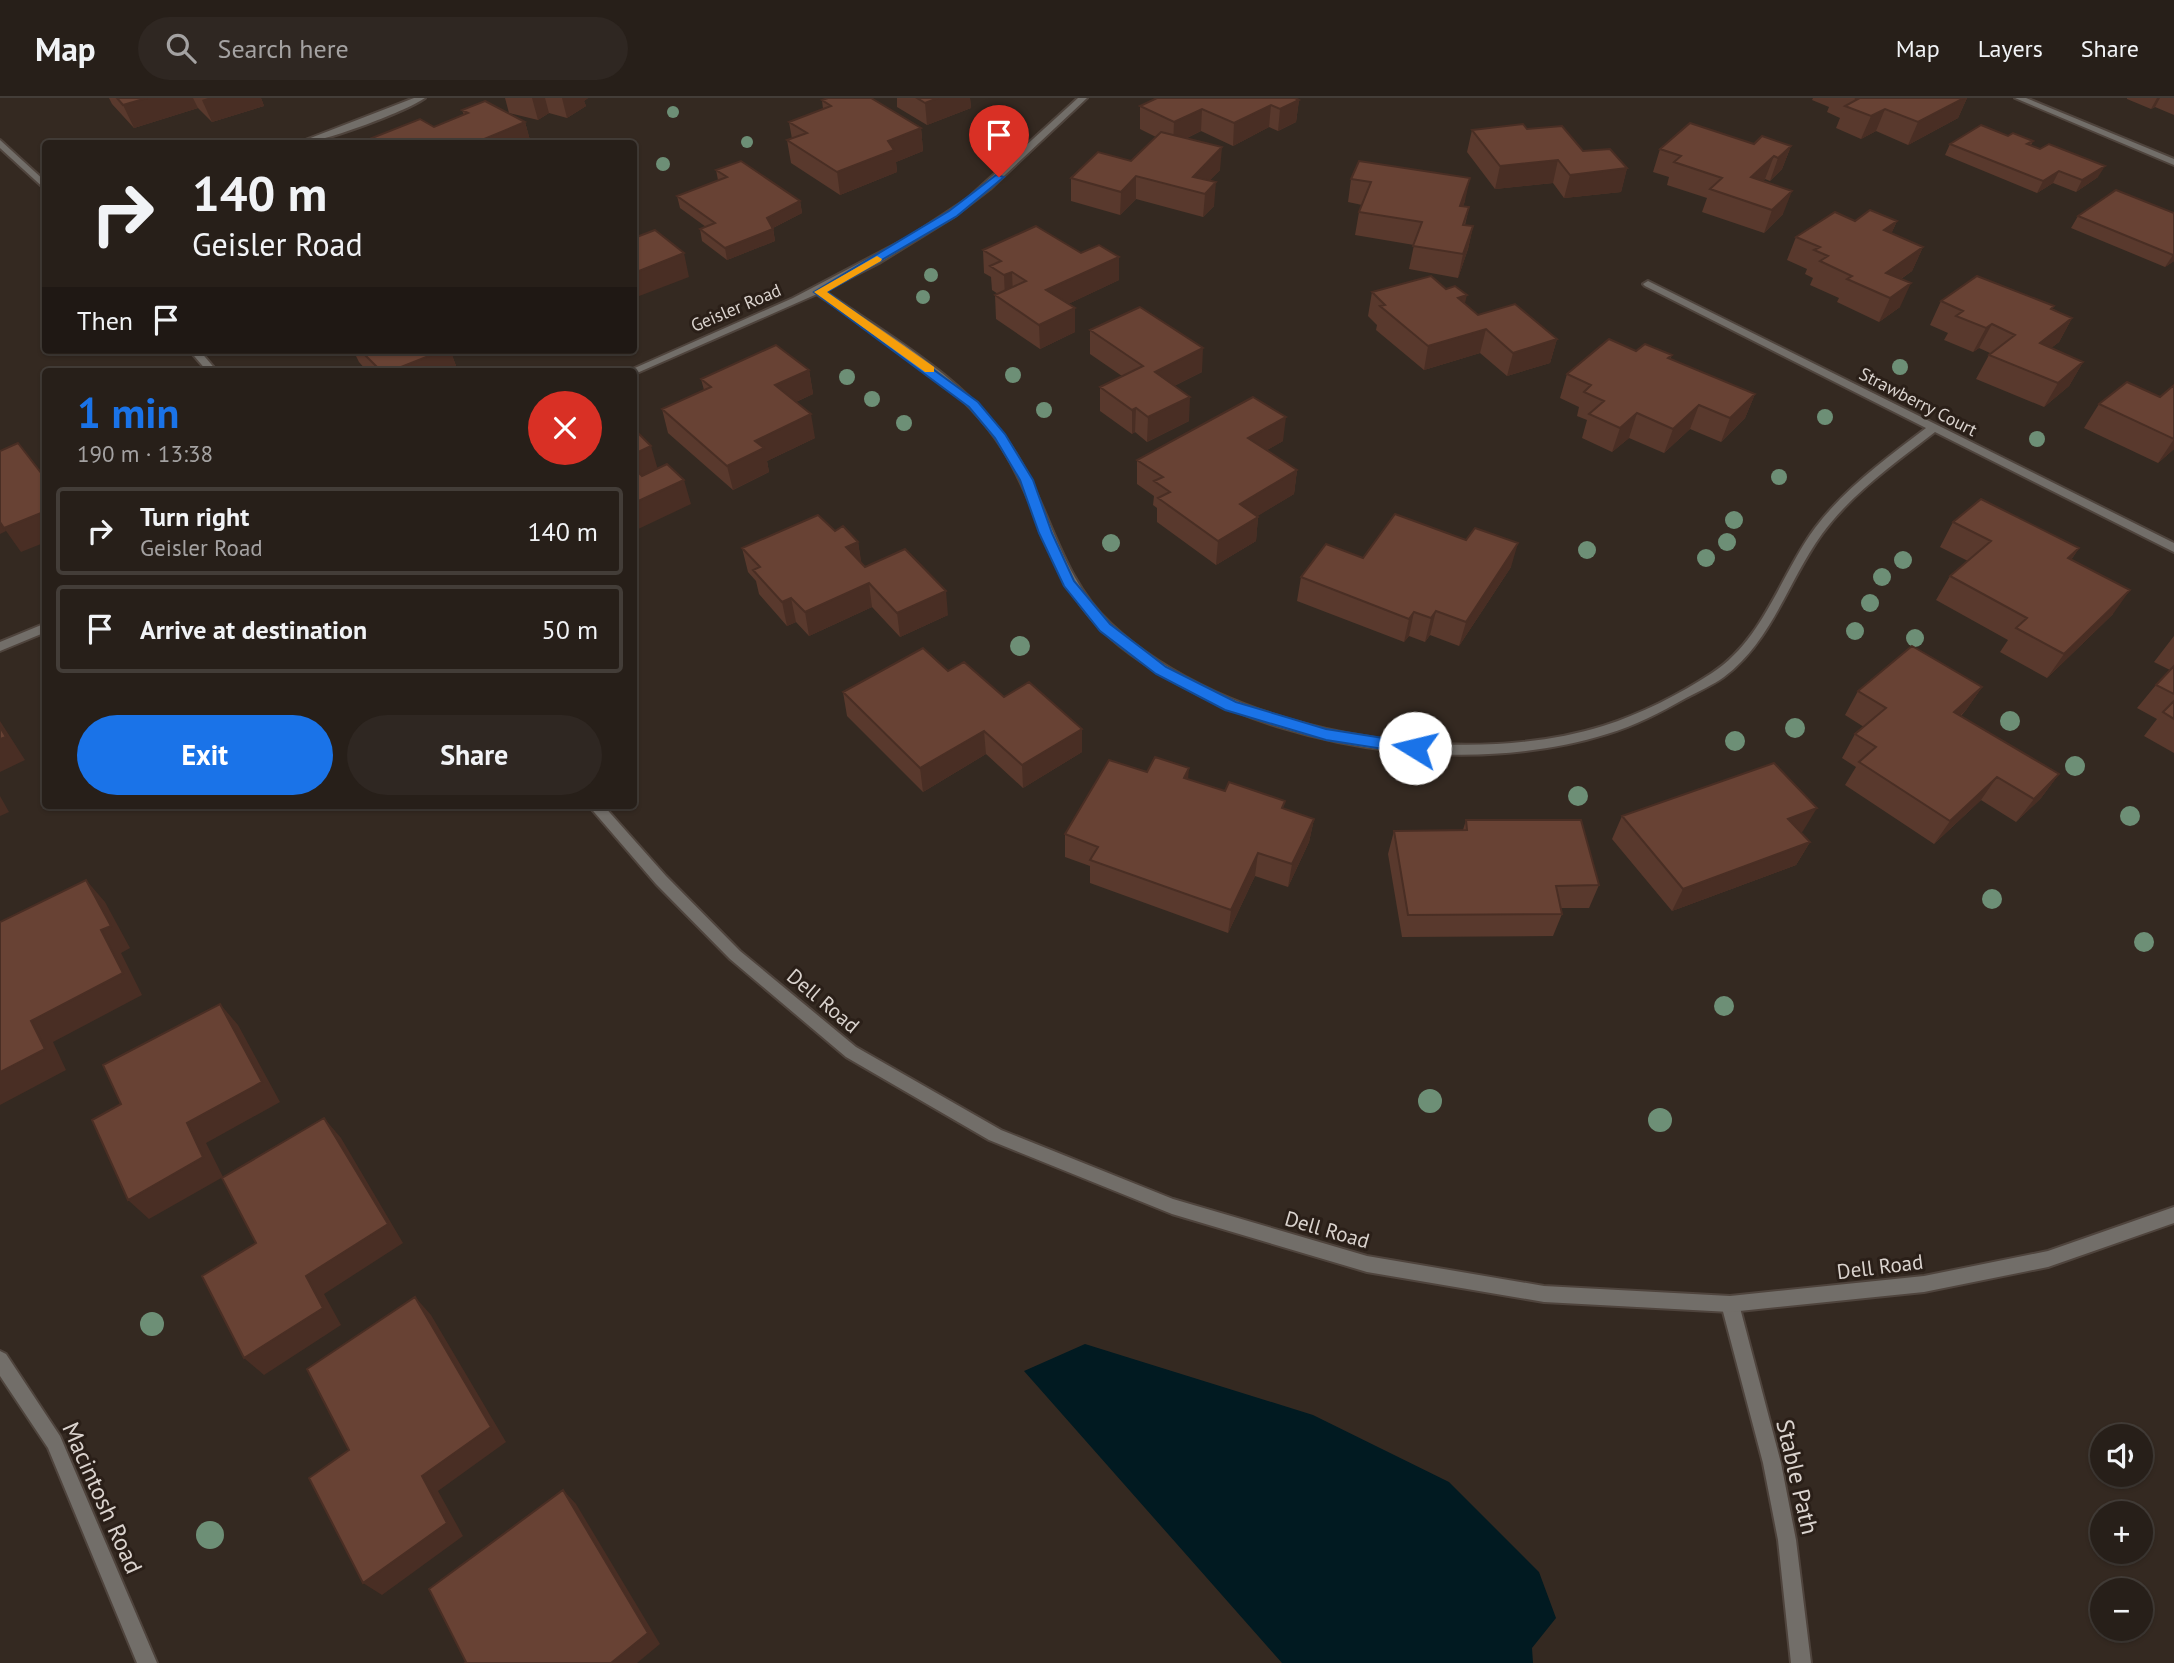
<!DOCTYPE html>
<meta charset="utf-8">
<style>
body{margin:0;font-family:"PT Sans",sans-serif;background:#2f2722;color:#f1f3f6;height:100vh;display:flex;flex-direction:column;font-size:26px;white-space:nowrap}
*{box-sizing:border-box;margin:0}
p{font-size:23px;color:#a4a2a2}
.icon{flex:none;width:38px;height:38px;fill:none;stroke:currentColor;stroke-width:2;stroke-linecap:round;stroke-linejoin:round}
.map{position:relative;flex:1;overflow:hidden}
.sheet{position:absolute;left:42px;top:270px;width:595px;height:441px;display:flex;flex-direction:column;background:#271f19;border-radius:7px;box-shadow:0 2px 5px #0004,0 0 0 2px #433d38}
.sheet>*{flex:none}
.banner{position:absolute;left:42px;top:42px;width:595px;height:214px;border-radius:7px;box-shadow:0 2px 5px #0004,0 0 0 2px #433d38;background:#271f19;color:#f1f3f6;overflow:hidden}
.tools{position:absolute;left:2090px;top:1326px;display:grid;gap:14px}
.tools a{display:grid;place-items:center;width:63px;height:63px;border-radius:50%;background:#271f19;box-shadow:0 2px 5px #0004,0 0 0 2px #433d38;font-size:35px}
.pin{position:absolute;display:grid;place-items:center;width:60px;height:60px;color:#fff;margin:-72px -30px;border-radius:50% 50% 50% 0;rotate:-45deg;box-shadow:0 0 7px #0007}
.pin .icon{rotate:45deg}
.me{position:absolute;width:77px;margin:-38px;rotate:279deg;stroke-linejoin:round;filter:drop-shadow(0 0 5px #0008)}
.turn{display:flex;align-items:center;gap:24px;height:147px;padding:0 35px;font-size:32px}
.turn .icon{width:91px;height:91px;stroke-width:2.5}
.turn b{display:block;font-size:49px;line-height:60px}
.then{display:flex;align-items:center;height:66px;padding:0 35px;background:#0003;gap:14px;font-size:26px}
.round{display:grid;place-items:center;flex:none;width:74px;height:74px;border-radius:37px;background:#2f2722}
.head{display:flex;align-items:center;justify-content:space-between;height:119px;padding:0 35px}
h1{font-size:42px;font-weight:700;line-height:52px;color:#1a73e8}
.cta{display:flex;gap:14px;margin-top:auto;padding:14px 35px}
.cta a{flex:1;height:80px;border-radius:42px;background:#1a73e8;color:#fff;font-size:28px;font-weight:700;line-height:80px;text-align:center}
.cta a+a{background:#2f2722;color:#f1f3f6}
ul{padding:0;list-style:none}
li{display:flex;align-items:center;gap:21px;height:88px;margin:0 14px 10px;padding:0 21px;border:4px solid #433d38;border-radius:7px}
li div{flex:1}
li b{display:block;font-size:26px}
li em{font-style:normal}
header{display:flex;align-items:center;gap:42px;box-sizing:border-box;height:98px;padding:0 35px;background:#271f19;border-bottom:2px solid #433d38}
header strong{font-size:33px}
nav{display:flex;gap:38px;margin-inline-start:auto;font-size:24px}
.search{width:490px;height:63px;background:#2f2722;display:flex;align-items:center;gap:18px;box-sizing:border-box;padding:0 24px;border-radius:38px;color:#a4a2a2;font-size:26px}
.map>svg:first-child{display:block}
.water{fill:#011a21}
.lines{fill:none;stroke-linecap:round;stroke-linejoin:round}
.minor-casing{stroke:#4f443d;stroke-width:4}
.tertiary-casing{stroke:#4f443d;stroke-width:4}
.minor{fill:#726e69;fill-rule:evenodd}
.tertiary{fill:#726e69;fill-rule:evenodd}
.tree{fill:#6d8f76}
.wall{fill:#59392d}
.shaded-wall{fill:#492e24}
.building{fill:#684234;stroke:#492e24;stroke-width:2}
.route{fill:#1a73e8;stroke:#114b97;stroke-width:2}
.slow{fill:#f59e0b}
.labels{text-anchor:middle;stroke-width:6;stroke-linejoin:round;paint-order:stroke}
.far-street-label{font-size:18px;fill:#dad3ce;stroke:#2a1f18}
.street-label{font-size:21px;fill:#dad3ce;stroke:#2a1f18}
.near-street-label{font-size:24px;fill:#dad3ce;stroke:#2a1f18}
</style>
<header>
<strong>Map</strong>
<div class="search"><svg class="icon" aria-label="search" viewBox="0 0 24 24"><circle cx="10" cy="10" r="6"/><path d="M15 15l6 6"/></svg>Search here</div>
<nav><a>Map</a><a>Layers</a><a>Share</a></nav>
</header>
<div class="map">
<svg width="2174" height="1565" viewBox="0 0 2174 1565">
<rect width="100%" height="100%" fill="#342921"/>
<path class="water" d="M1085 1246 1313 1317 1449 1384 1539 1474 1556 1520 1532 1550 1533 1565H1282L1024 1273Z"/>
<g class="lines">
<g class="minor-casing">
<path id="minor" d="M414 0H425C405 14 319 46 295 46Z
M1078 0H1087L990 91 955 118 879 165 824 193C894 241 973 284 1018 359 1051 414 1062 481 1111 526 1226 634 1455 674 1603 628 1641 616 1680 596 1712 575 1764 541 1780 477 1815 430 1845 390 1887 360 1926 330L1645 188 1643 186 1648 183 2174 445V454L1935 334C1895 365 1852 395 1822 436 1788 483 1772 543 1724 579 1713 587 1699 593 1686 600 1661 614 1635 628 1607 636 1475 677 1305 655 1184 589 1155 573 1125 555 1101 531 1052 483 1041 417 1008 360 966 286 885 243 817 196L637 275 628 273 793 200 911 138 967 101Z
M2015 0H2026L2174 61V67Z
M46 525V534L0 553V544Z
M1730 1198 1736 1200 1739 1206 1781 1365 1796 1442 1811 1565H1791L1778 1442 1763 1365 1721 1206 1724 1200Z
M0 1253 6 1256 60 1338 157 1565H137L48 1350 0 1278Z"/>
</g>
<g class="tertiary-casing">
<path id="tertiary" d="M0 42 46 84V92L0 50Z
M189 252H199L217 273H207Z
M588 707H603L666 778 740 853 856 949 1001 1032 1173 1101 1367 1158 1544 1188 1730 1198 1924 1178 2048 1153 2174 1109V1125L2048 1169 1924 1194 1730 1214 1544 1204 1367 1174 1172 1116 989 1042 846 959 730 861 656 786Z"/>
</g>
<use href="#minor" class="minor"/>
<use href="#tertiary" class="tertiary"/>
</g>
<g class="tree">
<circle cx="673" cy="14" r="6"/>
<circle cx="747" cy="44" r="6"/>
<circle cx="663" cy="66" r="7"/>
<circle cx="931" cy="177" r="7"/>
<circle cx="923" cy="199" r="7"/>
<circle cx="1900" cy="269" r="8"/>
<circle cx="1013" cy="277" r="8"/>
<circle cx="847" cy="279" r="8"/>
<circle cx="872" cy="301" r="8"/>
<circle cx="1044" cy="312" r="8"/>
<circle cx="1825" cy="319" r="8"/>
<circle cx="904" cy="325" r="8"/>
<circle cx="2037" cy="341" r="8"/>
<circle cx="1779" cy="379" r="8"/>
<circle cx="1734" cy="422" r="9"/>
<circle cx="1727" cy="444" r="9"/>
<circle cx="1111" cy="445" r="9"/>
<circle cx="1587" cy="452" r="9"/>
<circle cx="1706" cy="460" r="9"/>
<circle cx="1903" cy="462" r="9"/>
<circle cx="1882" cy="479" r="9"/>
<circle cx="1870" cy="505" r="9"/>
<circle cx="1855" cy="533" r="9"/>
<circle cx="1915" cy="540" r="9"/>
<circle cx="1020" cy="548" r="10"/>
<circle cx="2010" cy="623" r="10"/>
<circle cx="1795" cy="630" r="10"/>
<circle cx="1735" cy="643" r="10"/>
<circle cx="2075" cy="668" r="10"/>
<circle cx="1578" cy="698" r="10"/>
<circle cx="2130" cy="718" r="10"/>
<circle cx="1992" cy="801" r="10"/>
<circle cx="2144" cy="844" r="10"/>
<circle cx="1724" cy="908" r="10"/>
<circle cx="1430" cy="1003" r="12"/>
<circle cx="1660" cy="1022" r="12"/>
<circle cx="152" cy="1226" r="12"/>
<circle cx="210" cy="1437" r="14"/>
</g>
<path class="wall" d="M109 0H261L264 8 212 24 198 10 134 30 112 6Z
M505 0H588L584 3 586 8 567 20 549 15 538 22 509 15Z
M897 0H970L971 10 927 27 897 9Z
M1813 0H1967L1958 20 1908 47 1876 33 1861 41 1836 30 1840 20 1827 14 1829 9 1812 2Z
M2127 0H2174V17L2155 9 2151 11 2127 1Z
M822 2 921 30 923 53 896 64 897 74 840 97 791 65 787 42 792 41 789 24 823 11Z
M1299 2 1296 24 1278 33 1269 29 1233 48 1201 33 1187 40 1220 72 1209 83 1214 108 1203 119 1136 101 1120 117 1071 103V80L1131 63 1156 39 1140 31V8Z
M462 12 525 24 531 46H374L372 40 434 29 464 17Z
M1527 31 1627 70 1621 94 1564 100 1553 85 1495 91 1467 54 1472 32Z
M2008 38 2033 43 2031 47 2098 79 2076 94 2053 85 2037 95 1945 57 1950 46Z
M1754 46 1791 48 1782 71 1770 83 1765 81 1763 83 1783 116 1764 135 1702 114 1707 100 1667 87 1669 79 1653 74 1660 51Z
M1359 63 1465 103 1463 108 1469 109 1465 127 1473 128 1468 151 1458 180 1409 171 1414 147 1355 137 1359 114 1362 107 1348 104 1351 81Z
M716 72 800 103 802 115 773 130 775 143 727 162 702 143 700 131 706 129 680 110 677 98 718 82Z
M2174 115V163L2165 169 2071 130 2078 118Z
M1855 123H1897L1891 136 1923 149 1912 173 1901 181 1900 209 1879 224 1837 204 1839 200 1810 187 1813 180 1805 176 1807 171 1787 162 1796 139Z
M983 152 1081 155 1119 159V182L1068 206 1075 234 1040 251 996 221 995 197 998 196 992 192 991 179 984 175Z
M1446 191 1478 217 1557 241 1550 265 1507 278 1480 255 1424 272 1376 232 1377 227 1368 218 1372 194Z
M1941 203 2053 211 2072 220 2059 244 2051 250 2083 264 2069 288 2044 309 1976 281 1989 257 1990 255 1979 250 1973 254 1944 242 1948 235 1930 227Z
M1090 232 1202 274 1174 288 1189 323 1147 344 1135 334 1132 336 1100 313V289L1122 278 1090 256Z
M353 252H450L458 273H367L359 264Z
M1636 253 1672 257 1670 261 1755 296 1745 320 1721 344 1690 331 1664 355 1629 340 1612 354 1582 340 1587 322 1577 318 1579 309 1560 300 1567 276Z
M809 272 813 296 796 304 815 340 767 363 769 374 733 392 668 335 662 311 704 292 701 281Z
M2174 287V351L2158 365 2084 330 2099 306 2160 299Z
M1283 343 1267 352 1297 372 1294 396 1257 418 1258 419 1256 443 1216 467 1157 424V410L1153 407 1154 398 1137 386V362Z
M1953 424 2079 450 2071 462 2113 516 2047 580 2000 554 2008 542 1936 502 1950 478 1968 463 1940 449Z
M835 433 858 444 861 465 865 469 948 517 900 539 872 509 809 538 796 524 787 528 759 496 756 483 748 474 742 450Z
M1363 460 1511 469 1459 548 1430 537 1425 544 1409 538 1404 544 1297 503 1301 479Z
M2174 538V655L2144 638 2157 621 2137 610 2156 587 2170 572 2154 564Z
M948 573 1004 599 1082 631V654L1023 690 986 656 923 694 847 618 843 594Z
M1982 589 1966 612 1961 618 2059 676 2041 700 2016 724 1981 702 1934 746 1845 687 1856 669 1842 660 1855 636 1864 629 1845 617 1858 593Z
M1147 674 1188 681 1314 721 1309 744 1288 789 1255 778 1228 835 1090 785V768L1065 759V736Z
M1622 718 1803 733 1801 734 1810 744 1796 767 1672 813 1612 741Z
M1466 722 1599 787 1589 810H1561L1562 816 1553 838 1402 839 1388 756 1394 733 1463 732Z"/>
<path class="shaded-wall" d="M147 0H193L198 10 134 30 123 7Z
M208 0H261L264 8 212 24 202 2Z
M532 0H545L549 15 538 22Z
M562 0H588L584 3 586 8 567 20Z
M938 0H970L971 10 927 27 925 5Z
M1964 0H1967L1958 20 1908 47 1918 24Z
M2157 0H2160L2155 9 2151 11Z
M1299 2 1296 24 1278 33 1280 11Z
M1271 7 1269 29 1233 48 1234 25Z
M1202 11 1201 33 1173 47 1174 24Z
M1885 11 1876 33 1861 41 1871 18Z
M525 24 531 46H477V44Z
M921 30 923 53 896 64 897 74 840 97 837 74 888 43Z
M1791 48 1782 71 1770 83 1778 60Z
M1222 49 1220 72 1199 94 1193 79Z
M1774 58 1765 81 1742 102 1751 79Z
M1558 62 1553 85 1495 91 1500 68Z
M2105 68 2098 79 2076 94 2082 82Z
M1627 70 1621 94 1564 100 1570 77Z
M2059 73 2053 85 2037 95 2043 83Z
M1136 78V101L1120 117 1121 94Z
M1470 80 1465 103 1456 131 1460 108Z
M1216 84 1214 108 1203 119 1205 96Z
M1792 93 1783 116 1764 135 1772 112Z
M800 103 802 115 769 132 767 120Z
M1897 123 1886 147 1884 132Z
M1473 128 1468 151 1458 180 1463 156Z
M773 131 775 143 727 162 725 150Z
M1923 149 1912 173 1880 195 1886 175Z
M684 155 689 179 634 200V175Z
M2174 156V163L2165 169 2173 157Z
M1119 159V182L1047 216 1046 192Z
M1012 174 1013 197 1005 201 1004 177Z
M1911 185 1900 209 1879 224 1890 200Z
M1467 197 1461 221 1458 200Z
M1075 210V234L1040 251 1039 227Z
M2072 220 2059 244 2027 269 2040 245Z
M1992 226 1979 250 1973 254 1986 230Z
M1486 231 1480 255 1424 272 1428 248Z
M1557 241 1550 265 1507 278 1513 255Z
M1203 250 1202 274 1154 298 1155 274Z
M444 252H450L458 273H391Z
M2083 264 2069 288 2044 309 2058 285Z
M809 272 813 296 780 311 775 287Z
M1755 296 1745 320 1721 344 1730 320Z
M1190 299 1189 323 1147 344 1148 319Z
M1699 307 1690 331 1664 355 1673 331Z
M1136 310 1135 334 1132 336V312Z
M1637 315 1629 340 1612 354 1620 330Z
M811 316 815 340 767 363 769 374 733 392 727 368 755 343Z
M1286 319 1283 343 1246 364 1248 340Z
M2174 341V351L2158 365Z
M651 348 658 372 634 383V356Z
M1297 372 1294 396 1238 430 1240 406Z
M684 382 691 406 634 433V405Z
M46 413V444L21 454 4 430Z
M1258 419 1256 443 1216 467 1218 443Z
M0 424 6 433 0 436Z
M858 444 862 468 846 449Z
M1518 445 1511 469 1459 548 1466 524Z
M2079 450 2063 474 2068 460Z
M869 485 872 509 809 538 805 514Z
M2130 492 2113 516 2047 580 2064 556Z
M946 493 948 517 900 539 897 515Z
M791 500 796 524 787 528 782 504Z
M1436 513 1430 537 1425 544 1431 520Z
M1414 514 1409 538 1404 544 1409 521Z
M1982 589 1966 612 1939 637 1954 614Z
M0 623 25 662 0 674Z
M1082 631V654L1023 690 1022 667Z
M984 633 986 656 923 694 920 670Z
M1189 670 1187 694 1184 680Z
M2059 676 2041 700 2016 724 2034 701Z
M1997 679 1981 702 1934 746 1950 723Z
M0 698 9 714 0 718Z
M1817 710 1803 733 1775 744 1788 721Z
M1314 721 1309 744 1288 789 1292 766Z
M1810 744 1796 767 1672 813 1683 791Z
M1258 755 1255 778 1228 835 1231 812Z
M86 782 105 804 130 850 121 855 142 897 53 944 66 972 0 1007V974L31 923 101 832Z
M220 906 238 927 280 1004 206 1045 223 1079 149 1121 128 1102 187 1025Z
M324 1020 341 1040 403 1145 324 1196 341 1227 264 1277 244 1260 306 1178Z
M415 1199 431 1217 506 1344 438 1393 463 1438 382 1497 363 1485Z
M563 1392 576 1406 660 1546 637 1565H611Z"/>
<path class="building" d="M117 0H147L123 7Z
M828 0H871L921 30 888 43 894 52 837 74 787 42 807 35 789 24 831 8 822 2Z
M917 0H938L925 5Z
M1157 0H1295L1299 2 1280 11 1271 7 1234 25 1202 11 1174 24 1140 8Z
M1855 0H1964L1918 24 1885 11 1871 18 1845 8 1858 1Z
M485 3 525 24 477 44 472 42 463 46H422L417 43 410 46H381L372 40 420 21 434 29 468 15 462 12Z
M1690 25 1754 46 1762 38 1791 48 1778 60 1774 58 1751 79 1792 93 1772 112 1710 91 1722 80 1674 64 1681 58 1660 51Z
M1523 26 1527 31 1562 28 1583 53 1610 51 1627 70 1570 77 1558 62 1500 68 1472 32Z
M1981 27 2008 38 2013 35 2033 43 2027 46 2040 51 2049 46 2105 68 2082 82 2059 73 2043 83 1950 46Z
M1161 34 1222 49 1193 79 1216 84 1205 96 1136 78 1121 94 1071 80 1098 54 1131 63Z
M741 63 800 103 767 120 773 131 725 150 700 131 715 125 677 98 727 79 716 72Z
M1359 63 1470 80 1460 108 1469 109 1463 127 1473 128 1463 156 1413 148 1422 124 1359 114 1371 84 1351 81Z
M2116 92 2174 115V156L2173 157 2078 118Z
M1870 112 1897 123 1884 132 1923 149 1886 175 1911 185 1890 200 1847 181 1852 178 1820 163 1828 158 1814 152 1820 149 1796 139 1835 114 1855 123Z
M1036 128 1081 155 1099 147 1119 159 1046 192 1075 210 1039 227 995 197 1026 183 1012 174 1004 177 990 168 1001 163 983 152Z
M655 132 684 155 634 175V140Z
M1431 178 1446 191 1455 188 1467 197 1458 200 1478 217 1515 206 1557 241 1513 255 1486 231 1428 248 1380 208 1385 207 1372 194Z
M1977 178 2054 208 2051 211 2072 220 2040 245 2083 264 2058 285 1989 257 2015 237 1992 226 1986 230 1956 218 1963 213 1941 203Z
M1140 209 1203 250 1155 274 1190 299 1148 319 1136 310 1132 312 1100 289 1143 268 1090 232Z
M1609 241 1636 253 1645 246 1672 257 1668 260 1755 296 1730 320 1699 307 1673 331 1637 315 1620 330 1589 316 1604 303 1584 294 1591 287 1567 276Z
M776 247 809 272 775 287 811 316 755 343 764 350 727 368 662 311 711 289 701 281Z
M360 252H444L391 273H381Z
M2127 284 2160 299 2174 287V341L2099 306Z
M1253 299 1286 319 1248 340 1297 372 1240 406 1258 419 1218 443 1158 400 1170 394 1154 383 1163 379 1137 362Z
M634 331 651 348 634 356Z
M18 345 42 376 46 375V413L4 430 0 424V353Z
M667 366 684 382 634 405V370L642 378Z
M1981 401 2079 450 2068 460 2130 492 2064 556 2016 530 2027 520 1950 478 1991 443 1953 424Z
M1395 416 1466 442 1475 430 1518 445 1466 524 1436 513 1431 520 1414 514 1409 521 1301 479 1326 446 1363 460Z
M818 417 835 433 843 428 858 444 846 449 865 469 905 451 946 493 897 515 869 485 805 514 791 500 782 504 753 472 760 469 742 450Z
M1912 548 1982 589 1954 614 2059 676 2034 701 1997 679 1950 723 1859 664 1876 649 1855 636 1886 610 1858 593Z
M923 550 948 573 964 564 1004 599 1029 584 1082 631 1022 667 984 633 920 670 843 594Z
M2174 568V596L2156 587Z
M2174 603V621L2163 614Z
M0 629 6 639 0 641Z
M1155 659 1189 670 1184 680 1225 693 1229 684 1285 703 1282 710 1314 721 1292 766 1258 755 1231 812 1090 762 1098 749 1065 736 1109 662 1147 674Z
M1774 665 1817 710 1788 721 1810 744 1683 791 1622 718Z
M1466 722H1581L1599 787 1556 788 1562 816 1408 817 1394 733 1467 732Z
M86 782 111 828 101 832 123 875 31 923 45 951 0 974V824Z
M220 906 262 984 187 1025 203 1059 128 1102 92 1022 121 1006 103 967Z
M324 1020 388 1126 306 1178 323 1210 244 1260 202 1178 256 1145 222 1080Z
M415 1199 491 1329 422 1378 447 1425 363 1485 309 1380 349 1352 307 1271Z
M563 1392 648 1535 611 1565H465L466 1564 429 1491Z"/>
<path class="route" d="M996 77 1004 79 957 118 827 194 978 304 1005 336 1033 382 1052 435 1074 483 1110 526 1148 555 1166 569 1236 604 1326 631 1415 645 1420 646 1422 650 1420 654 1415 656 1326 642 1225 612 1156 576 1100 533 1064 488 1039 435 1020 382 995 340 969 309 814 194 949 113Z"/>
<path class="slow" d="M877 158 882 161 881 163 827 194 934 269V274H925L814 194Z"/>
<g class="labels">
<g class="far-street-label">
<text transform="translate(736 210) rotate(-23)" y="6">Geisler Road</text>
<text transform="translate(1918 304) rotate(27)" y="6">Strawberry Court</text>
</g>
<g class="street-label">
<text transform="translate(823 903) rotate(40)" y="7">Dell Road</text>
<text transform="translate(1327 1132) rotate(16)" y="7">Dell Road</text>
<text transform="translate(1880 1169) rotate(-7)" y="7">Dell Road</text>
</g>
<g class="near-street-label">
<text transform="translate(1797 1379) rotate(77)" y="8">Stable Path</text>
<text transform="translate(102 1400) rotate(66)" y="8">Macintosh Road</text>
</g>
</g>
</svg>
<div class="tools">
<a><svg class="icon" aria-label="sound" viewBox="0 0 24 24"><path d="M4 9h4l5-4v14l-5-4H4zM17 9q2 3 0 6"/></svg></a>
<a>+</a>
<a>−</a>
</div>
<div class="pin" style="left:999px;top:79px;background:#d93025"><svg class="icon" aria-label="arrive" viewBox="0 0 24 24"><path d="M6 21V4h12l-3 4 3 4H6"/></svg></div>
<svg class="me" style="left:1415px;top:650px" viewBox="-20 -20 40 40"><circle r="19" fill="#fff"/><path d="M0-13L10 11 0 6-10 11z" fill="#1a73e8"/></svg>
<div class="banner">
<div class="turn"><svg class="icon" aria-label="right" viewBox="0 0 24 24"><path d="M7 20v-9h11M14 6l5 5-5 5"/></svg><div><b>140 m</b>Geisler Road</div></div>
<div class="then">Then<svg class="icon" aria-label="arrive" viewBox="0 0 24 24"><path d="M6 21V4h12l-3 4 3 4H6"/></svg></div>
</div>
<section class="sheet">
<div class="head"><div><h1>1 min</h1><p>190 m · 13:38</p></div><a class="round" style="background:#d93025;color:#fff"><svg class="icon" aria-label="close" viewBox="0 0 24 24"><path d="M6 6l12 12M18 6L6 18"/></svg></a></div>
<ul>
<li><svg class="icon" aria-label="right" viewBox="0 0 24 24"><path d="M7 20v-9h11M14 6l5 5-5 5"/></svg><div><b>Turn right</b><p>Geisler Road</p></div><em>140 m</em></li>
<li><svg class="icon" aria-label="arrive" viewBox="0 0 24 24"><path d="M6 21V4h12l-3 4 3 4H6"/></svg><div><b>Arrive at destination</b></div><em>50 m</em></li>
</ul>
<div class="cta"><a>Exit</a><a>Share</a></div>
</section>
</div>
